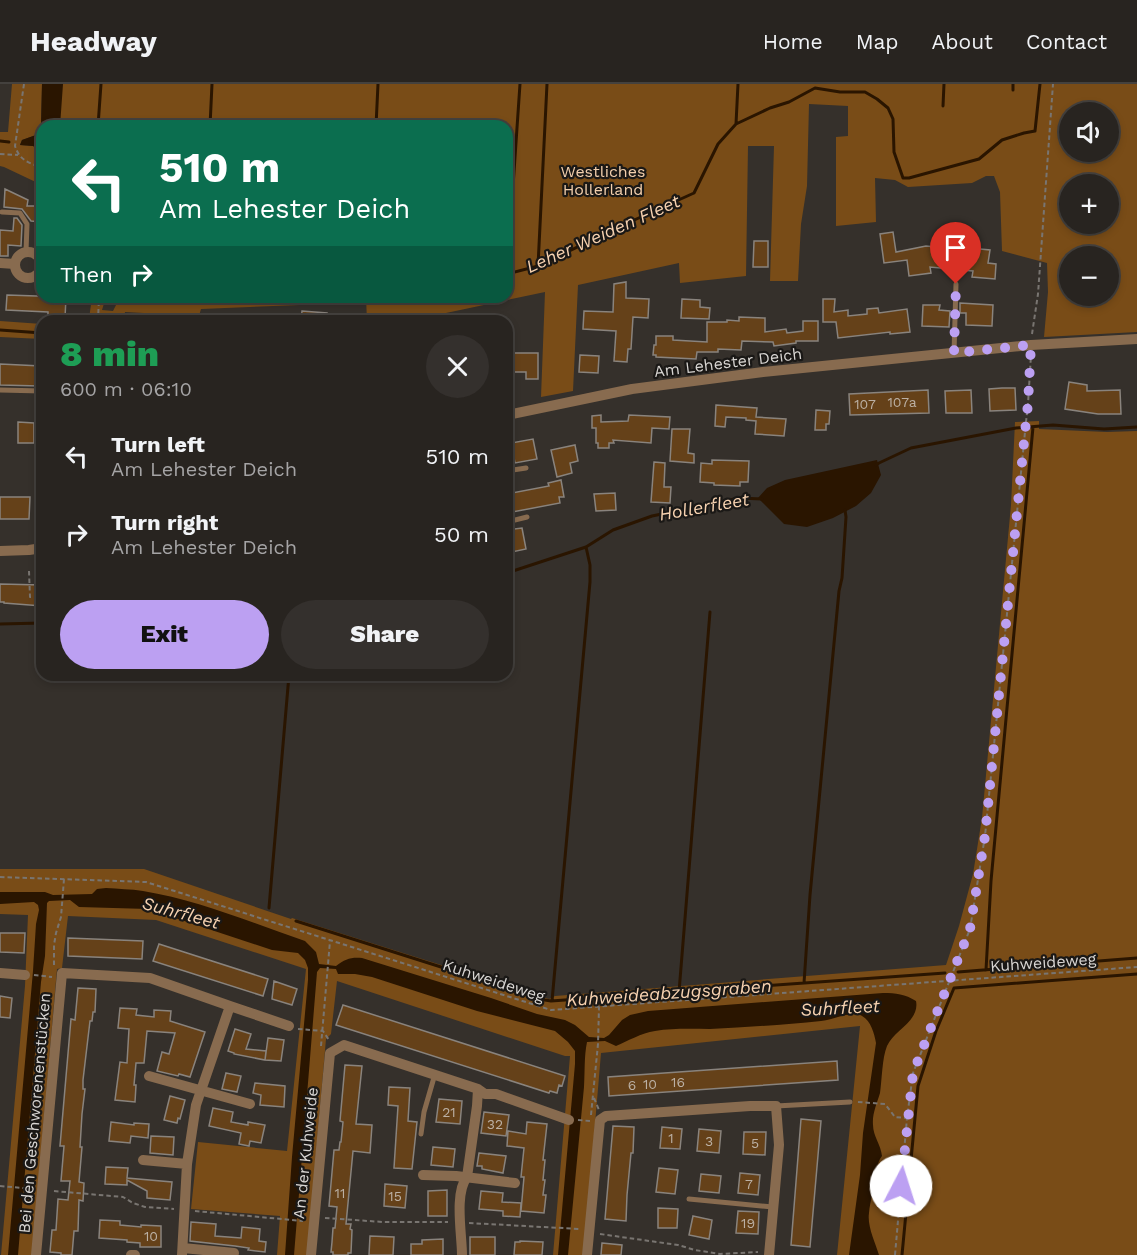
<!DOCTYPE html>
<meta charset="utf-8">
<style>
body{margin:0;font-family:"Work Sans",sans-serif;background:#34302d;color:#f1f3f6;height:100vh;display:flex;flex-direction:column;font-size:22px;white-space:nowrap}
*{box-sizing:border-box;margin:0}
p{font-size:20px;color:#a5a4a5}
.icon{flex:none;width:33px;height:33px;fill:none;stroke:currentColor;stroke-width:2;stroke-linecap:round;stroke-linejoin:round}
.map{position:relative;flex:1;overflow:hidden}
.drawer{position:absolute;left:36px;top:231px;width:477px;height:366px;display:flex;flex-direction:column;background:#282420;border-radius:18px;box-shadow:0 3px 9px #0003,0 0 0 2px #44413e}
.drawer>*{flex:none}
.banner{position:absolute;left:36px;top:36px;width:477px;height:183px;border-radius:18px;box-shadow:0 3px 9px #0003,0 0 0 2px #44413e;background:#0b6e4f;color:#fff;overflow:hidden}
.fabs{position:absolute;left:1059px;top:18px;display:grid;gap:12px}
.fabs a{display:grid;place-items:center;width:60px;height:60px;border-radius:50%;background:#282420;box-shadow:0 3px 9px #0003,0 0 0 2px #44413e;font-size:30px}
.pin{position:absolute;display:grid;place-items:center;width:51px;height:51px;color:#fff;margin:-62px -26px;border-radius:50% 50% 50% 0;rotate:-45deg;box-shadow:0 0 6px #0007}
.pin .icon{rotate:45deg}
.me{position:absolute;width:66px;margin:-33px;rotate:5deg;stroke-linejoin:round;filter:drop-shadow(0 0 4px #0008)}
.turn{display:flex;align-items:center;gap:21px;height:126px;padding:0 24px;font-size:27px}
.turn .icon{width:78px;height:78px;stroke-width:2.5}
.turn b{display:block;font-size:42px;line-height:51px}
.then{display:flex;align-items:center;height:57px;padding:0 24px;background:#0003;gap:12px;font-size:22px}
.round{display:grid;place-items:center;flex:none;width:63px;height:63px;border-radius:32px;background:#34302d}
.summary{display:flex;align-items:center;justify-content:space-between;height:102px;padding:0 24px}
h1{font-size:36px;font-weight:800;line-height:45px;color:#1e9e55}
.action{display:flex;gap:12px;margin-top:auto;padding:12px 24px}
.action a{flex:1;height:69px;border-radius:36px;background:#bca0f2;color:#111;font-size:24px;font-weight:800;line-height:69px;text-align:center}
.action a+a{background:#34302d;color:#f1f3f6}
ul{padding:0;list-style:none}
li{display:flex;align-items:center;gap:18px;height:78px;padding:0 24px}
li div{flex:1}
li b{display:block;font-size:22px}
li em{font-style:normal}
header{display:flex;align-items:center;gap:36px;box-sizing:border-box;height:84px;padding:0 30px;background:#282420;border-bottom:2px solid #44413e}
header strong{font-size:28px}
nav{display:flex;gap:33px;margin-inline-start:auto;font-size:21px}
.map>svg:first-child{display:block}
.green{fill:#794c17;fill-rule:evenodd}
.water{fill:#2a1500}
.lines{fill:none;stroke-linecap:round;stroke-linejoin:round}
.stream{stroke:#2a1500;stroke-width:3}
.building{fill:#654119;stroke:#89837d;stroke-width:1.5}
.path{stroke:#797571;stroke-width:2;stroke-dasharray:4.5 3;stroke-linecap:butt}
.service{stroke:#886b4f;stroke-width:5}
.minor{stroke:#886b4f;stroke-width:10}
.route{stroke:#bca0f2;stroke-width:10;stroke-dasharray:0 18}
.labels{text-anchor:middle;stroke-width:4.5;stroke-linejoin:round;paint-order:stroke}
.number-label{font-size:14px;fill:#bbb0a4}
.park-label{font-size:16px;fill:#f3cfac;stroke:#1a1816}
.street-label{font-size:16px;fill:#d8d5d2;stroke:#1a1816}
.water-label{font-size:18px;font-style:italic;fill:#f7d2b0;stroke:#1a1816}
</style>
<header>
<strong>Headway</strong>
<nav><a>Home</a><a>Map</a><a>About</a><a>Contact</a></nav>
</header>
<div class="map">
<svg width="1137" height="1171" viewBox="0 0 1137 1171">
<rect width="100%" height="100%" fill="#35302b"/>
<path class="green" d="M12 0H42L41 42 36 51 22 56 20 61 33 62 42 67V101L4 83 0 82V48H8Z
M47 0H1137V248L1044 253 1048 208 1047 179 1002 167 1000 108 994 92H986L972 99 908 103 895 96 875 94 876 138 836 142V53L848 52V22L809 20 807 102 801 140 798 197H770L774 62H748L746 192 680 199 679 179 578 201 573 307 541 313 545 208 408 237H367L366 213H507V42H45ZM1070 28H1108V68H1070ZM1070 100H1108V140H1070ZM1070 172H1108V212H1070Z
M92 213H106L102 226 113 227 120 213H301L300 221 201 225 199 232 125 228 124 237H86L89 235Z
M0 237 42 240V255L0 253Z
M1039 337V345L1107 348 1137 347V1171H837L860 942 601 969 584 1171H553L570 972H565L337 897 331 950 326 955 307 1171H277L280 1132 191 1125 198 1058 287 1067 306 885 156 836 68 832 62 884 57 885 32 1171H1L25 902 28 831 0 830V785H144L291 835 292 834 549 915 555 912 946 881 959 842 973 790 982 734 1011 421 1015 338Z"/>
<path class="water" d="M42 0H63L60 42H42V67L33 62 20 61 22 56 36 51 41 42Z
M877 376 881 391 871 409 856 422 833 434 807 443 784 440 758 414 767 404 785 396Z
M106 804C118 805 131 805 143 807 198 816 252 839 305 857L316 868 319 880 336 882C345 875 351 873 362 874L491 914 537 930 565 936 575 941 589 953 604 954 609 951 622 936 630 931 648 927 883 909C896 909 905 910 916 917 920 937 894 946 887 962 882 974 882 996 880 1009 877 1019 872 1030 873 1041 873 1052 881 1061 882 1072 876 1079 878 1087 876 1095 874 1106 870 1117 869 1129 867 1142 875 1158 879 1171H849L860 1091 863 1049 876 959C874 948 870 933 857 930 848 928 833 936 821 937 785 941 747 943 710 945 692 945 673 944 655 947 641 949 628 957 616 962L605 957 587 958C584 973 585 987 584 1003L568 1171H558L575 980V967L568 958 555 947 477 927 372 893 355 890H338L336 885 320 884 317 888 294 1171H285L292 1073 308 896V884L305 876 298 869 272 866 148 825 79 823 70 816 49 817 47 819 45 872 41 898 18 1171H8L33 887 36 840 39 826 38 821 34 818 0 820V808H45L53 811 92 810 97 805Z"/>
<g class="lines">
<path class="stream" d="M1013 6V0
M943 22 944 0
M736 40 738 0
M98 42 101 0
M210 42 212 0
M376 42 378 0
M0 57 9 58
M538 182 547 0
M507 190 538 182 621 142 694 109 718 60 736 40 770 24 789 18 815 4 840 8H865L877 15 888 24 893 35 894 68 903 94H909L979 75 1002 56 1024 49 1035 47 1040 0
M507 190 520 0
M0 246 42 249
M876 381 879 379 911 364 1016 344 1053 341 1104 345 1137 343
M507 489 586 463 613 446 652 432 739 414 762 415
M0 540 42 539
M269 824 289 591
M296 837 545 916 551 917 945 889
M986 886 991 797 1033 343
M958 888 1137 874
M804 899 810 811 839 507 842 494 846 433 845 426
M679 908 710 528
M552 917 590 498V481L586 463
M902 1171 918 1002 936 947 954 904 1137 890"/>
</g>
<path class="building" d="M5 105 28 116 27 122H42V138L31 137 22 125 4 123Z
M14 134H17L22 141 21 162 8 161V172H0V146L13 147Z
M893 148 896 168 926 162 970 166V164L990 166 988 179 996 180 995 195 972 193 973 187 930 183 931 189 909 192 907 176 884 179 880 150Z
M754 157H768V183H753Z
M626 198V214L649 215 648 234 633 233 631 265H628L627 278 614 277 616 247 583 245 584 227 613 228 614 200Z
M7 211 66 213 65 234 48 233V228L6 226Z
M682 215 700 216V223L710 224 709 235 681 234Z
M823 215H835L834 228 848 226V232L867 230V225L878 224 879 229 907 225 910 248 890 250V248L838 254 836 238H823Z
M960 219 993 221 992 242 966 241V229H960Z
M923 221H940L939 226 950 227 949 243 922 242Z
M302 227 327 229 326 237H301Z
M739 233 765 234V248L786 245 787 249 803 247V237H818V257H796V259L774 262 773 258 742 257 741 266 718 265V268H697L696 275 656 273V271H653L654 261H656V252H673V256L707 258V238H727V236L739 237Z
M508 269H538V295H526V288H507Z
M580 271 599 272 598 289 579 288Z
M0 280 41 282 40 302 0 301Z
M1069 298 1087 301V307L1120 306 1121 330H1098L1065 325Z
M1002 304H1015L1016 326 990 327 989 305Z
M928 306 929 329 850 331 849 310Z
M971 306 972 329H946L945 307Z
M716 321 757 324 756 333 786 335 784 352 755 350 756 337 746 336V334L726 333 725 343 715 342Z
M816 326 830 327 829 340H826V346H815Z
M601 331V338L628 337 629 331 670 333 669 345 652 344 651 359 613 356 614 359H609V364H598V359H596V344H592V332Z
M18 338 34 339V359H18Z
M672 345H690L688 369 694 370V379L670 377Z
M533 355 537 375 515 379 511 359Z
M575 361 578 377 570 379 572 389 557 393 551 366Z
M712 376 749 377 748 398H740V402L714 401V399L700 398 701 379 712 380Z
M654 378 665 379 664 403H671L670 419 651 418Z
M561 396 564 413H559L560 419 507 429V410L549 402 548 399Z
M615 409 616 426 596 427 594 410Z
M0 413H30L29 435H0Z
M522 444 526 465 507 469V446Z
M0 500 42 501V522L4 519V518H0Z
M0 849H25L24 869 0 868Z
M68 854 143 857 142 875 68 872Z
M159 860 268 895 263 912 153 877Z
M274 897 297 905 292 921 272 915Z
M78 904 96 905 95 928H93L92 937H90L83 996V1005H85L82 1030 80 1063H82L79 1098 84 1099 83 1117 79 1116 78 1147H74L72 1171H61V1169L50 1168 52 1146H56L58 1115 68 1116 70 1097H61L64 1062H60L71 935 75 936Z
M0 912 12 914 10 934 0 933Z
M343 921 565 992 562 1002 559 1001 557 1009 550 1007 549 1009 336 941Z
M120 924 137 925 136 931 154 933V926L171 927 170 937 205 948 190 993 179 990 178 992 157 987 162 968 169 970 175 949 147 947 144 979H136L134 1001H136L135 1018 115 1016 120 978 127 979 129 945 118 944Z
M235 945 251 950 246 965 266 967 265 976 234 970V969L228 967Z
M268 954 284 956 281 977 265 976Z
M837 977 838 996 609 1012 608 993Z
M345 981 362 982 356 1040 372 1041 370 1069 353 1067 346 1140H351L350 1145 352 1146 351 1169H348V1171H333V1168H331L332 1158 333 1144H335L337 1123 329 1122 334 1066H339L340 1058H341L343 1038 340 1037Z
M226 989 241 992 237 1008 222 1005Z
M255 999 285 1002 284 1023 260 1021 261 1011 253 1009Z
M389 1003 410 1004 408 1037 417 1038 412 1085 394 1084 398 1022 388 1021Z
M170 1012 185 1016 180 1035 178 1034 177 1039 164 1036Z
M439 1015 462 1017 460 1040 436 1038Z
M213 1024 233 1028 231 1038 248 1041V1038L265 1041 261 1059 250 1057 249 1062 239 1060 241 1049 209 1042Z
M484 1028 509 1031 506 1052 481 1049Z
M801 1035 821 1037 810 1163 791 1161Z
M111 1038 134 1041V1039L149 1040 148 1054 131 1052 130 1059 109 1057Z
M527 1038 547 1040 543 1076H545L543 1096H545L543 1111H546L544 1129 521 1127 524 1093H521L524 1064 507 1062 508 1047 526 1050Z
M613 1042 634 1043 633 1069H631L627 1111 626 1137 605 1135Z
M662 1043 682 1045 680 1065 660 1064Z
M699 1045 721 1047 719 1069 697 1067Z
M744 1048H766L765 1071 743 1070Z
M151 1052 174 1053 173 1071 150 1069Z
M433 1063 455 1065 453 1083 431 1081Z
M479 1069 506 1072 503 1089 482 1085V1082H477Z
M106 1083 128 1084 127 1094 172 1098 170 1116 147 1114V1107L127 1096V1101L105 1100Z
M659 1084 678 1086 675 1110 656 1108Z
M740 1089 760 1091 758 1111 738 1109Z
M701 1090 721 1092 719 1109 699 1107Z
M385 1100 407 1102 405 1124 384 1122Z
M447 1106V1132H428V1107Z
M481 1107 503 1109 502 1118 521 1119 520 1133 503 1132V1127L479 1125Z
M658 1124 678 1125 677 1144H658Z
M738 1127 759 1128 758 1150 736 1149Z
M693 1132 712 1136 709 1155 689 1151Z
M100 1136 120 1137V1141L141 1143V1141L161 1142V1163H140V1159L127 1158V1156L99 1154Z
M191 1138 216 1140 215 1152 241 1154 242 1143 260 1145 259 1157 266 1158 265 1168 248 1166 249 1164 235 1162 190 1157Z
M370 1152 394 1153 393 1171H369Z
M470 1153H495V1171H470Z
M443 1155V1171H411V1160H422V1156Z
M520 1157 543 1158 542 1171H514L515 1158H520Z
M602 1159 622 1161 621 1171H601Z"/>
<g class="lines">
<path class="path" d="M24 0 15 62C20 77 28 78 42 84
M0 70 18 71
M32 193 42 194
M98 237 99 213
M1032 250 1038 210 1053 0
M29 487 30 513H32
M0 793 146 798 551 926 1137 883
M54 881V861L56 849 61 833 64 795
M34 891 52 893
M298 945 323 947 329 956
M321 962 330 857
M594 1014 599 1026
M858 1018 885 1020 895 1033 906 1034
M591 1031 598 960 599 923
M578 1036 590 1037
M0 1102 33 1105
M54 1107 123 1113 133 1119 145 1123 174 1125
M195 1127 303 1137
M325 1134 383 1138H448
M469 1139 580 1145
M600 1150 678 1161 695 1166 720 1170 758 1168
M895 1171 907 1034 913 989 970 845 985 752 1026 338 1028 320 1031 271"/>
<path class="service" d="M2 128 20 129 27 140 26 168
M954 269 956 200
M0 306 42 307
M507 387 526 384
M507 438 527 433
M776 1022 850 1018
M421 1050 424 1028 435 990
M689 1115 773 1123"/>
<path class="minor" d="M15 181a13 13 0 1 1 26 0a13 13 0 1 1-26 0Z
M0 179 15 180
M507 331 632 305 763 288 1031 261 1137 255
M0 467 29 466 42 464
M0 889 25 891
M230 922 289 942
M149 992 250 1020
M143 1076 187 1080
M423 1091 456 1092 515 1099
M183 1164 234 1169
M36 1171 62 889 150 894 230 922 196 1021 187 1080 182 1171
M131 1171H135
M311 1171 330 969 344 961 478 1005 485 1010H496L569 1036
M462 1171C462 1151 454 1109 467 1093L477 1022 478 1005
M587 1171 600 1036 606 1032 750 1022H776L779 1061 769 1171"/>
</g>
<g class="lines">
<path class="route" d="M901 1102 913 989 970 845 985 752 1026 338 1028 320 1031 261 954 269 956 200"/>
</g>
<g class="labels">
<g class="number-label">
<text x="902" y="323">107a</text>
<text x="865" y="325">107</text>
<text x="678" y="1003">16</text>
<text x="650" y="1005">10</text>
<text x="632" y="1006">6</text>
<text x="449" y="1033">21</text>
<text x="495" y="1045">32</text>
<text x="671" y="1059">1</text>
<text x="709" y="1062">3</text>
<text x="755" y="1064">5</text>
<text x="749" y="1105">7</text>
<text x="340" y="1114">11</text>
<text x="395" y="1117">15</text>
<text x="748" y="1144">19</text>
<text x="151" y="1157">10</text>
</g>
<g class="park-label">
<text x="603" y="93">Westliches<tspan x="603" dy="18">Hollerland</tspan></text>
</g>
<g class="street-label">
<text transform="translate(728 278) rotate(-7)" y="6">Am Lehester Deich</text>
<text transform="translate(1043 878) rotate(-4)" y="6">Kuhweideweg</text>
<text transform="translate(494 896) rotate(18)" y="6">Kuhweideweg</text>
<text transform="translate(34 1029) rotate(-85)" y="6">Bei den Geschworenenstücken</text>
<text transform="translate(305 1069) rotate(-84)" y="6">An der Kuhweide</text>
</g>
<g class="water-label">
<text transform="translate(603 150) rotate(-24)" y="6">Leher Weiden Fleet</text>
<text transform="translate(704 423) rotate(-10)" y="6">Hollerfleet</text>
<text transform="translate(181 829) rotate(15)" y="6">Suhrfleet</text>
<text transform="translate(669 909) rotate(-4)" y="6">Kuhweideabzugsgraben</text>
<text transform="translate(840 924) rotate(-3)" y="6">Suhrfleet</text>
</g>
</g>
</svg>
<div class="fabs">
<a><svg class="icon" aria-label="sound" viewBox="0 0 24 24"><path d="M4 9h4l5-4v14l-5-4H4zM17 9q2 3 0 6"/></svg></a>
<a>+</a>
<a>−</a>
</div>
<div class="pin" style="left:956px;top:200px;background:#d93025"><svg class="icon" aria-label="arrive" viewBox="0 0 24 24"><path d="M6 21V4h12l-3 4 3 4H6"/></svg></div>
<svg class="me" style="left:901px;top:1102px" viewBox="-20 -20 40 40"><circle r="19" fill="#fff"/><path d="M0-13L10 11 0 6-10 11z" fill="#bca0f2"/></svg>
<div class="banner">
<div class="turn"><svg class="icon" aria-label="left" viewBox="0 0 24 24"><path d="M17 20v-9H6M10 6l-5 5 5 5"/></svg><div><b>510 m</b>Am Lehester Deich</div></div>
<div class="then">Then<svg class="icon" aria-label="right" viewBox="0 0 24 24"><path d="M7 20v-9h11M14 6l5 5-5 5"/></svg></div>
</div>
<section class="drawer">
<div class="summary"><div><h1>8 min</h1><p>600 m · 06:10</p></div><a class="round"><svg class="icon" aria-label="close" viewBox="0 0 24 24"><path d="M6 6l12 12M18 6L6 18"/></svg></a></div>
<ul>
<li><svg class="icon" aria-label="left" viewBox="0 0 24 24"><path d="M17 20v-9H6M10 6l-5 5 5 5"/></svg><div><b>Turn left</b><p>Am Lehester Deich</p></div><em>510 m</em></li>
<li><svg class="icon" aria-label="right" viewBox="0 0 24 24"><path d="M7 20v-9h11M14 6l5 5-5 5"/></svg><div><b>Turn right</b><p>Am Lehester Deich</p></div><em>50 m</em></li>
</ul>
<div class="action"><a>Exit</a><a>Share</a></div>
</section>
</div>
